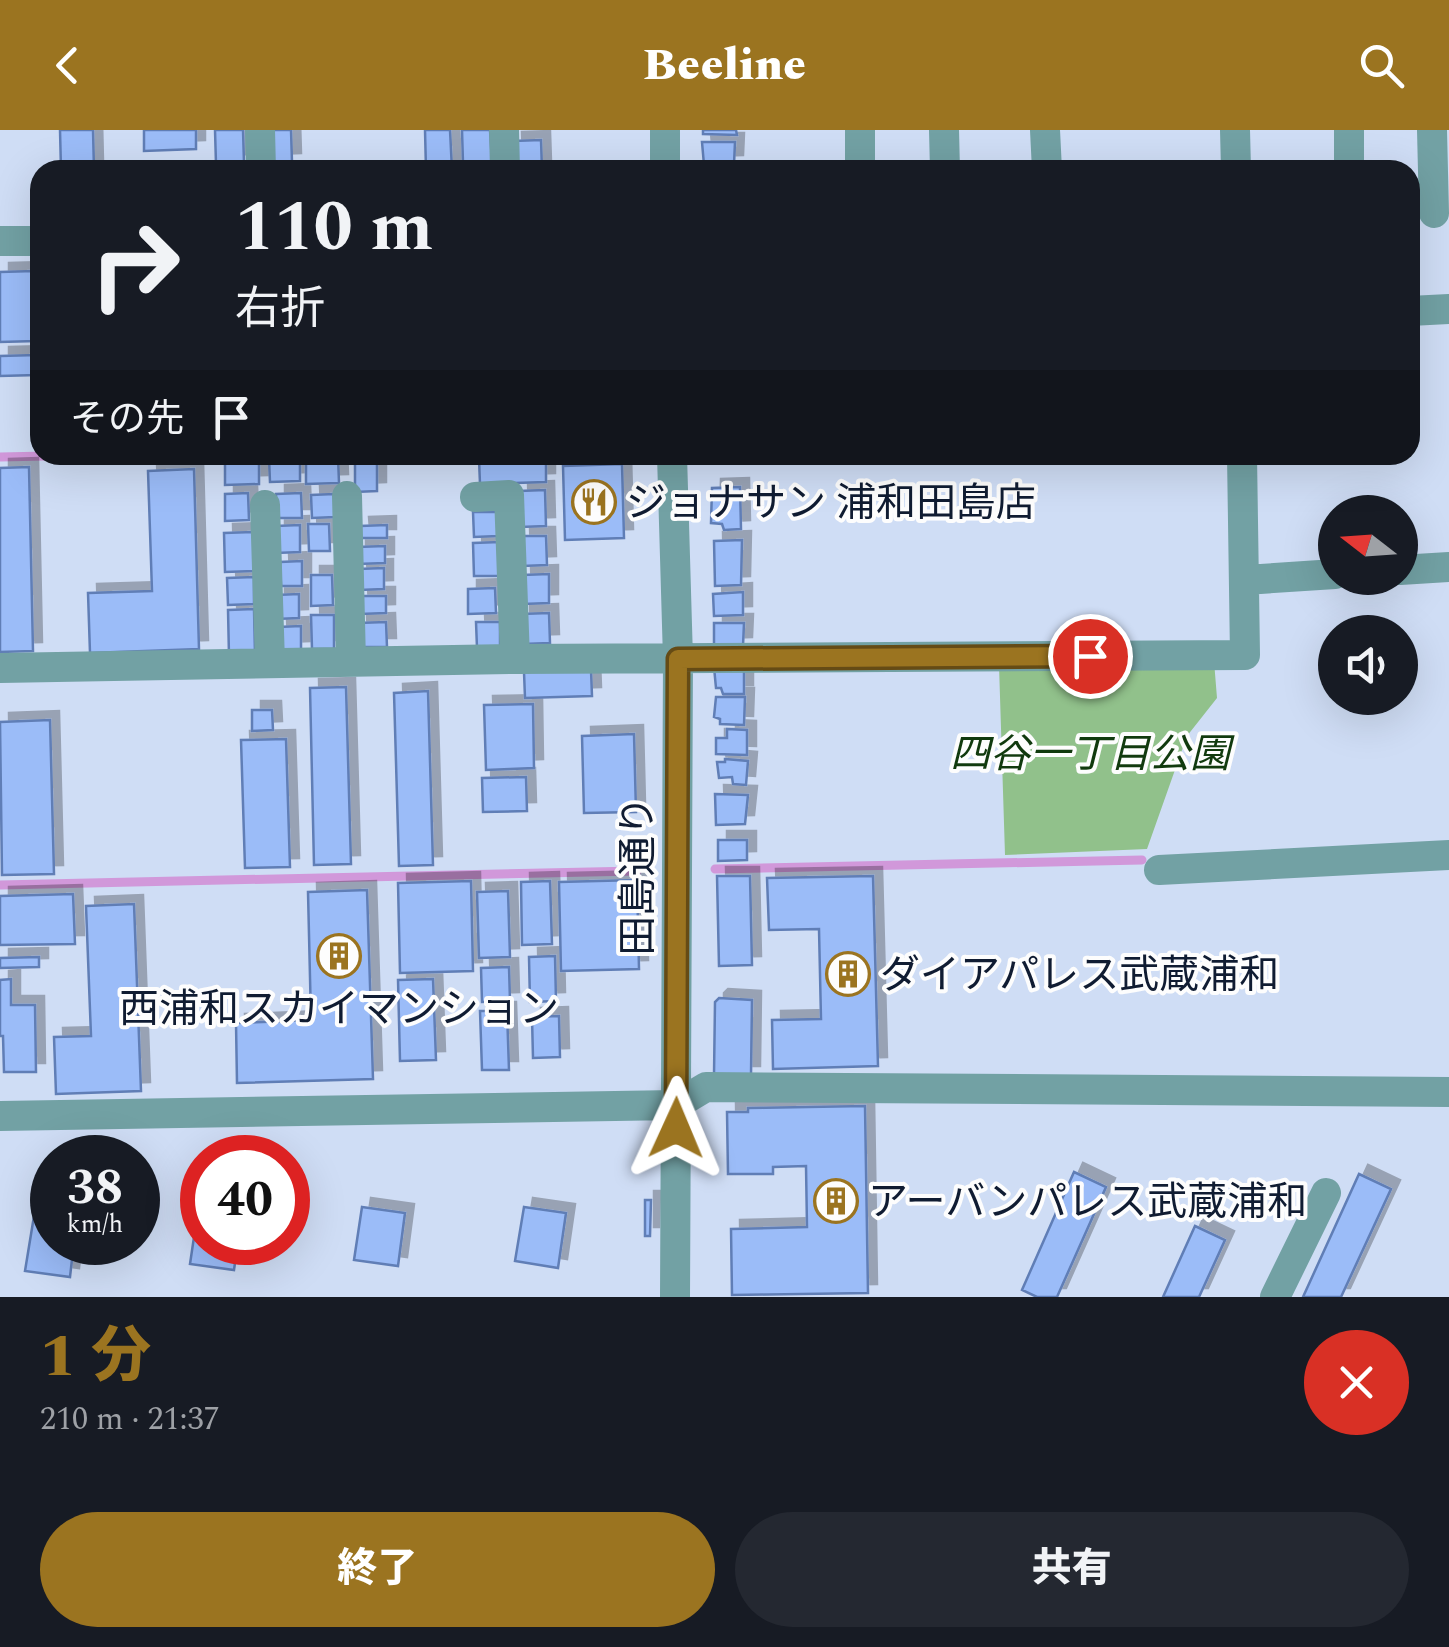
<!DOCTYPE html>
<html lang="ja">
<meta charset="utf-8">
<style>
body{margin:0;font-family:Spectral,"Noto Sans JP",serif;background:#242831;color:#f1f3f6;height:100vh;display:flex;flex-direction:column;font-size:38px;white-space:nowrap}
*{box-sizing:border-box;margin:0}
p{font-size:32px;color:#9ea1a6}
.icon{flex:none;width:55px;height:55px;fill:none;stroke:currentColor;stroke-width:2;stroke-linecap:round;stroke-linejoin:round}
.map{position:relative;height:1167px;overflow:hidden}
.details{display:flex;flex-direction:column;background:#171b24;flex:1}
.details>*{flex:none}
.guide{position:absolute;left:30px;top:30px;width:1390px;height:305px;border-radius:30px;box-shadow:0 10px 40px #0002;background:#171b24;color:#f1f3f6;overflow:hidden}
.needle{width:65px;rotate:287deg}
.buttons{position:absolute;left:1318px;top:365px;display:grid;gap:20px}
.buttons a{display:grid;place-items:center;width:100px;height:100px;border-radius:50%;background:#171b24;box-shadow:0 10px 40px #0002;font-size:50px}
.speed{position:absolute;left:30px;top:1005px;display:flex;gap:20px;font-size:50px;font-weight:700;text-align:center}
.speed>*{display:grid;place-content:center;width:130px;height:130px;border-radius:50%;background:#171b24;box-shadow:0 10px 40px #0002;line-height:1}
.speed small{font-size:25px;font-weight:400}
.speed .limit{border:15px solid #d22;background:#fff;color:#111}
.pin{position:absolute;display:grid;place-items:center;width:85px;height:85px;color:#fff;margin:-42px;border:5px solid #fff;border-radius:50%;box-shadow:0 2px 10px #0007}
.me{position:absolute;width:110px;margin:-55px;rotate:1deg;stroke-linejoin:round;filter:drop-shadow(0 0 8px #0008)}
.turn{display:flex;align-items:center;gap:35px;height:210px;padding:0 40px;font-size:45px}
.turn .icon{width:130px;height:130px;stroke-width:2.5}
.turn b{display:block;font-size:70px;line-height:85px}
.then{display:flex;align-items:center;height:95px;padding:0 40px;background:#0003;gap:20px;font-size:38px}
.round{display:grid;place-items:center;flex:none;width:105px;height:105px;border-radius:52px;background:#242831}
.headline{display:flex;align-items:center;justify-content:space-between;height:170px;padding:0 40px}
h1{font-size:60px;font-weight:800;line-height:75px;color:#9b7420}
.cta{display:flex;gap:20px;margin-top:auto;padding:20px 40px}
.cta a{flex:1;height:115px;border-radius:60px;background:#9b7420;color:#fff;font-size:40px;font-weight:800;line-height:115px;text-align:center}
.cta a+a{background:#242831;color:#f1f3f6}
header{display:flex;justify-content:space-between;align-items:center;height:130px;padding:0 40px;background:#9b7420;color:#fff;font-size:45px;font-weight:800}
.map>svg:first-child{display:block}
.green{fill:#91c18b}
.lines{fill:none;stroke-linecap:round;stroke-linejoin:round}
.stream{stroke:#d198da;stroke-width:9}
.building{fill:#9bbcf8;stroke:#607eb6;stroke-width:2.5;filter:url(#shadow)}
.minor{stroke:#72a1a4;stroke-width:30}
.route-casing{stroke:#654b15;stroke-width:25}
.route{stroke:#9b7420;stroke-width:18}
.labels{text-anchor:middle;stroke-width:8;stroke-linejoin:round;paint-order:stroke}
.poi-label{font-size:40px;fill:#101c32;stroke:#fdfdfd;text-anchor:start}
.park-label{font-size:40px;font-style:italic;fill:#113a0e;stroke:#fdfdfd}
.street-label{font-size:40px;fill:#101c32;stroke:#fdfdfd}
</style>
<header><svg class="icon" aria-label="back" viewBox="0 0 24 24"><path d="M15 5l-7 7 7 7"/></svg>Beeline<svg class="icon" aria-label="search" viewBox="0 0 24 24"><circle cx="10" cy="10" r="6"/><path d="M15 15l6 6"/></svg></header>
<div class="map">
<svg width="1449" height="1167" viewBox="0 0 1449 1167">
<defs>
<filter id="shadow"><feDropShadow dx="9" dy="-9" stdDeviation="0" flood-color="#0004"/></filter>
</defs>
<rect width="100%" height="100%" fill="#cfddf5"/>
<path class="green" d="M1214 531 1217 568 1187 606 1147 719 1005 725 999 535Z"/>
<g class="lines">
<path class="stream" d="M0 327 94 325
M715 739 1142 730
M0 755 637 741"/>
</g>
<path class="building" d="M60 0H93L94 40H61Z
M144 0H196V19L144 21Z
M215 0H243L244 33 216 34Z
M268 0H291L292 32 268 33Z
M425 0H450L452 40H426Z
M462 0H490L492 32 463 33Z
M703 0H736L737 5 703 4Z
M541 10 542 40H514L513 11Z
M702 12H735L734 34 704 35Z
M34 141 36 211 0 212V142Z
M37 225V245L0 246V226Z
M338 326 339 353 306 354V327Z
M300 327V351L270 352 269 328Z
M546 327V352L480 354 479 329Z
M355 328H377V361L355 362Z
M259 331V354L225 355V332Z
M622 334 624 408 565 410 563 336Z
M29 337 33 521 0 522V338Z
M194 339 199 519 90 523 88 463 152 461 148 341Z
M740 357 741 399 724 400 722 394 711 393 712 358Z
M545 360 546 396 520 397 519 361Z
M248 363 249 390 225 391V364Z
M301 363 302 388H276V364Z
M334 364 335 387 312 388 311 365Z
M473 382H497L498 406 474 407Z
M308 394H329L330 421H309Z
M300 395V422L276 423V396Z
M387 395V408H361L360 396Z
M253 402 254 441 225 442 224 403Z
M521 406H546L547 435 522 436Z
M742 410 741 455 715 456 714 411Z
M500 412 501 446H474L473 413Z
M385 416V433L357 434V417Z
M302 431V456H281L280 432Z
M384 438V459L359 460 358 439Z
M549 444V473L523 474 522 445Z
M311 445H332L333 475 311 476Z
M254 447V474L228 475 227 448Z
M495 458 496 483 468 484V459Z
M743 462V485L714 486 713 464Z
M299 464V488L276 489V465Z
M359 466H386V483L360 484Z
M254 479 255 525 229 526 228 480Z
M549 483 550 513 522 514 521 484Z
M311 485H334V519H312Z
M386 492 387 517H359L358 493Z
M476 492H500V517L477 518Z
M714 493H744L743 516 714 517Z
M301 496V520L279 521 278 497Z
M714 537H744V564H723L721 558H716Z
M591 540 592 566 525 568 524 542Z
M346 557 351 734 314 735 310 558Z
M428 561 433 735 399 736 394 563Z
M716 567H745L744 595 720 594V589L714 587Z
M533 574 534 638 486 640 484 575Z
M252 580H272L273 600 252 601Z
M50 590 54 744 2 745 0 592Z
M727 599 747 600V625L716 624V608H727Z
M634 604 636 682 584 683 582 606Z
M286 609 290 737 245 738 241 610Z
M725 629 748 631 746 655 733 654 732 647 719 648 717 632H725Z
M526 647 527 681 483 682 482 648Z
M715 664 748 665 745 694 716 695Z
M718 710H747V730L718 731Z
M717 746H750L752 835 719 836Z
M873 746 878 936 773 939 772 890 821 889 819 799 769 800 767 748Z
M637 750 639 839 561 841 559 752Z
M471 751 473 841 400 843 398 753Z
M550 751 552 814 522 815 521 752Z
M367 760 373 949 237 953 236 893 311 890 308 762Z
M508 761 510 827 479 828 477 762Z
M73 764 75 814 0 815V766Z
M134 774 141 961 56 964 54 907 91 906 86 776Z
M555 826 556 871 530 872 529 827Z
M39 827V837L0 838V828Z
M509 837 510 871 482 872 481 838Z
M11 849V875H35L36 942H4L3 906H0V850Z
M433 849 436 930 400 931 398 850Z
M719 868 752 870 751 945H714L715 872Z
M480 881H507L509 940H482Z
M559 886 560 927 533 928 532 887Z
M865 976 868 1163 732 1165 731 1099 807 1097 806 1036 773 1037V1044H728L727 982H748V978Z
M1074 1042 1106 1057 1057 1167H1037L1022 1160Z
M1359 1044 1391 1059 1341 1167H1303Z
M645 1070H651L650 1106H645Z
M362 1077 405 1083 398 1136 354 1130Z
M524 1077 566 1083 558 1138 515 1131Z
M198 1080 202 1081V1112H238L234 1140 190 1134Z
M34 1086 52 1089V1112H74L70 1147 25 1141Z
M1195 1096 1225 1110 1199 1167H1163Z"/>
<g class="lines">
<path class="minor" d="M260 0 261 40
M504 0 505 40
M665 0V40
M860 0V40
M944 0 945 40
M1045 0 1047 40
M1235 0 1236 40
M1432 0 1434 83
M1349 40V0
M0 111H40
M1410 181 1449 179
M672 325 678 529 675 1167
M347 366 351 532
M475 367 509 365 515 529
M265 375 270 533
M1400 440 1449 437
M1245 450 1335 444
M0 538 515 529 1245 525 1242 325
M1159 740 1449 725
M0 986 676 975 706 957 1449 962
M1275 1167 1326 1063"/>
</g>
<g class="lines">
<g class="route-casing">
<path id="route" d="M676 998 678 529 1090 526"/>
</g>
<use href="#route" class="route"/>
</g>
<defs>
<g id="restaurant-ring" transform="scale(2.25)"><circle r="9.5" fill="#fdfdfd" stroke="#9b7420" stroke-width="1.5"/><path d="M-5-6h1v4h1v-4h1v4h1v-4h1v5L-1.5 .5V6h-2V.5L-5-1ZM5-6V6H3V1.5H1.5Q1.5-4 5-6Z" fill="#9b7420"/></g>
<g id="building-ring" transform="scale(2.25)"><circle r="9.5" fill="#fdfdfd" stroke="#9b7420" stroke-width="1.5"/><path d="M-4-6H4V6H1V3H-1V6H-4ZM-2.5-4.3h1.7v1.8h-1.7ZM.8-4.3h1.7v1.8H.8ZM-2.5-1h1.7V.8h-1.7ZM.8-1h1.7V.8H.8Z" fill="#9b7420"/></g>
</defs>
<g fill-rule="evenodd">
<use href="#restaurant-ring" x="594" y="372"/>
<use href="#building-ring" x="339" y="826"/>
<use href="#building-ring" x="848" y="844"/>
<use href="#building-ring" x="836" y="1071"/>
</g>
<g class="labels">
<g class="poi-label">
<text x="626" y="386">ジョナサン 浦和田島店</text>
<text x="880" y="858">ダイアパレス武蔵浦和</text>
<text x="339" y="892" text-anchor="middle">西浦和スカイマンション</text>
<text x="868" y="1085">アーバンパレス武蔵浦和</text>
</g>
<g class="park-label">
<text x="1090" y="637">四谷一丁目公園</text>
</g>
<g class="street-label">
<text transform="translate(637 746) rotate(-90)" y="14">田島通り</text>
</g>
</g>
</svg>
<div class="buttons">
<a><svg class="needle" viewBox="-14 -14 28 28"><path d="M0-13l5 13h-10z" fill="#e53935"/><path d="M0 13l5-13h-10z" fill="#9ea1a6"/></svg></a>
<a><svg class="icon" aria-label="sound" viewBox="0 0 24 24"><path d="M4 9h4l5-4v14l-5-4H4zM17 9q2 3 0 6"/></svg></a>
</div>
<div class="speed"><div>38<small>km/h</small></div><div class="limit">40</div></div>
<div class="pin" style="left:1090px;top:526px;background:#d93025"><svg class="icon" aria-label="arrive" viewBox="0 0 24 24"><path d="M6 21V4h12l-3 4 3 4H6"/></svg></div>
<svg class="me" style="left:676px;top:998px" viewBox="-20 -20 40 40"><path d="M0-17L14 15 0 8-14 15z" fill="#9b7420" stroke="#fff" stroke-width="4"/></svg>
<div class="guide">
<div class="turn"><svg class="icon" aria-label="right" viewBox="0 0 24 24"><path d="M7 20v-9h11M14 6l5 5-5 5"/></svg><div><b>110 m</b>右折</div></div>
<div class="then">その先<svg class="icon" aria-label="arrive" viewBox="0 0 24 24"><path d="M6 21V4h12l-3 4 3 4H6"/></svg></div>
</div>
</div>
<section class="details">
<div class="headline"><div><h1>1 分</h1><p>210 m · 21:37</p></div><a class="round" style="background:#d93025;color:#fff"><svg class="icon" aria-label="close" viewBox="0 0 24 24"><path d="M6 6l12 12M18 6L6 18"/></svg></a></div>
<div class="cta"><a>終了</a><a>共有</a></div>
</section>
